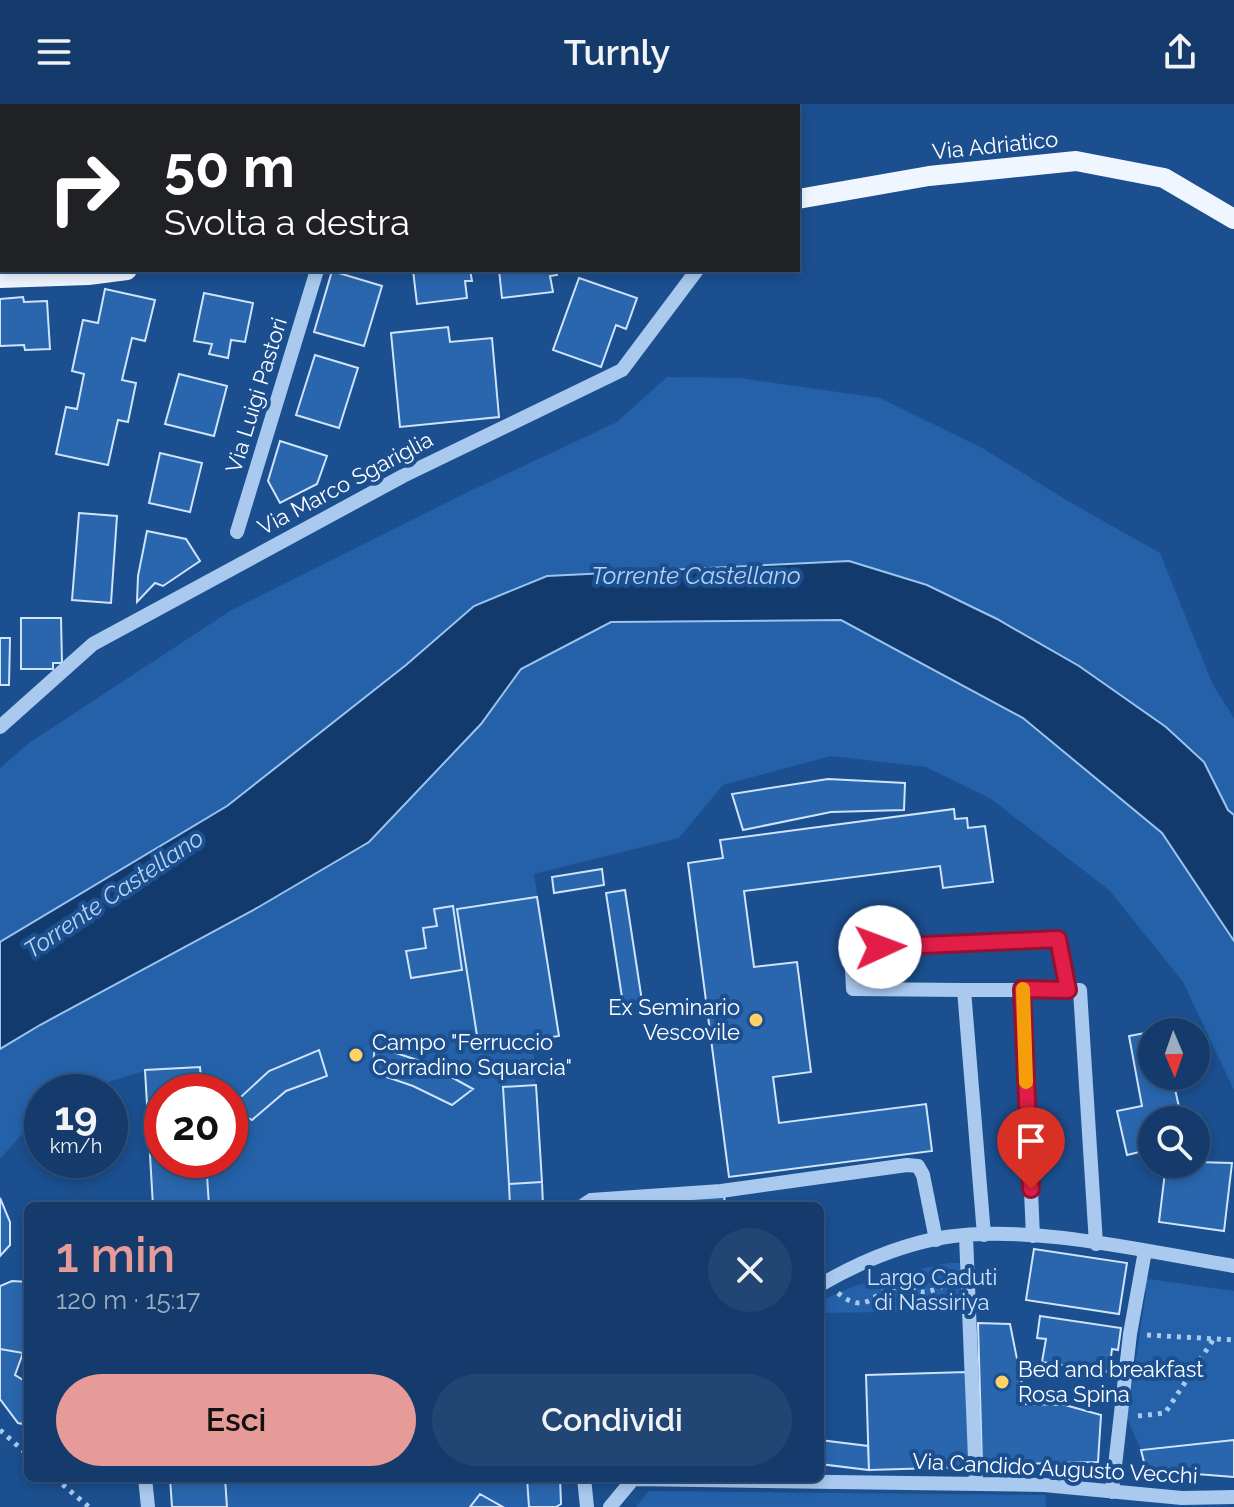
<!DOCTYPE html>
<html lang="it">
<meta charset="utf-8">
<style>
body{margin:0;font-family:Raleway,sans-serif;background:#214673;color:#f1f3f6;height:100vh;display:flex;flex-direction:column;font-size:30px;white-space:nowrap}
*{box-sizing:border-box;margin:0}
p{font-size:26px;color:#9dadc1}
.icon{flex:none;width:44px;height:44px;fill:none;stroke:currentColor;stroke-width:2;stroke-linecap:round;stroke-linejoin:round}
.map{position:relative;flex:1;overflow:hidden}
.side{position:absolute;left:24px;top:1098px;width:800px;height:280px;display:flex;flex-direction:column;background:#143b6b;border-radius:12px;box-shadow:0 4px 12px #0003,0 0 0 2px #33557e}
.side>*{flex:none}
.top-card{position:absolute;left:0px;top:0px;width:800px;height:168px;box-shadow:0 4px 12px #0003,0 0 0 2px #33557e;background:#202124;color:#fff;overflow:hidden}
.needle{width:52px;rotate:178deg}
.fabs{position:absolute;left:1138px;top:914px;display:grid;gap:16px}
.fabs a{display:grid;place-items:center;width:72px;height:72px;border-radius:50%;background:#143b6b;box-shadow:0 4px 12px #0003,0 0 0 2px #33557e;font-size:40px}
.speed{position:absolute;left:24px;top:970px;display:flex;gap:16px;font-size:40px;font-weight:700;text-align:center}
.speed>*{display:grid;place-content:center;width:104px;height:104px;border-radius:50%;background:#143b6b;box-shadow:0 4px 12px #0003,0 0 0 2px #33557e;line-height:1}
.speed small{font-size:20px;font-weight:400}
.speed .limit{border:12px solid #d22;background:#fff;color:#111}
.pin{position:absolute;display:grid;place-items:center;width:68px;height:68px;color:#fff;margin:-82px -34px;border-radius:50% 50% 50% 0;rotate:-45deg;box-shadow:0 0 8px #0007}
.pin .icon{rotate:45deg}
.me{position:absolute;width:88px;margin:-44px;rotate:88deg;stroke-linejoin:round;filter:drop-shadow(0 0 6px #0008)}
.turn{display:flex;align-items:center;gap:28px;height:168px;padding:0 32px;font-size:36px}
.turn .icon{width:104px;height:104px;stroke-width:2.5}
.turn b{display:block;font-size:56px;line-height:68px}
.round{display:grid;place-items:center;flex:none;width:84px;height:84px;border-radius:42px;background:#214673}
.summary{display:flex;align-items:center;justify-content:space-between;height:136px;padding:0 32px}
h1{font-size:48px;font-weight:600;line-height:60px;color:#e69b98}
.button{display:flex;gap:16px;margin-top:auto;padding:16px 32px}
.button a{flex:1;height:92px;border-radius:48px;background:#e69b98;color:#111;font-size:32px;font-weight:600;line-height:92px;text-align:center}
.button a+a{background:#214673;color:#f1f3f6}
header{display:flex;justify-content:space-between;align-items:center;height:104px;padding:0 32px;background:#143b6b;font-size:36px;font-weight:600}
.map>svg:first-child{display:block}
.green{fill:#2461a8;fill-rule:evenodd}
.water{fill:#123a6d;stroke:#9cc4f0;stroke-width:2}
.building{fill:#2a66ad;stroke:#cfe3fa;stroke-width:2}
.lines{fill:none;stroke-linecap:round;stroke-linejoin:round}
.path{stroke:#a9c9ee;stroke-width:5;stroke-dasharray:4 6;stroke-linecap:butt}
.minor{stroke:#a9c9ee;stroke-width:14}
.major{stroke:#f0f6ff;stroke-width:20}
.route-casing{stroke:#92132f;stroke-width:20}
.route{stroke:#e11d48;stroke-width:14}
.slow{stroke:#f59e0b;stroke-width:14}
.poi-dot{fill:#ffd166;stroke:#1b4f8f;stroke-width:3}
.labels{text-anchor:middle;stroke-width:8;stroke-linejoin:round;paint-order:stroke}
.street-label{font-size:22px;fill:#fff;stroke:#1b4f8f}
.poi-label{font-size:22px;fill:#fff;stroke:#1b4f8f;text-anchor:start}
.park-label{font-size:22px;fill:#cfe3fa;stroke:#1b4f8f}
.water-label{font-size:24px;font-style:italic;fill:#b5d3f5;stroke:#1b4f8f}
</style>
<header><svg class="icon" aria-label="menu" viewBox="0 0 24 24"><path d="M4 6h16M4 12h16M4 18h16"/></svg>Turnly<svg class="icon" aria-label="share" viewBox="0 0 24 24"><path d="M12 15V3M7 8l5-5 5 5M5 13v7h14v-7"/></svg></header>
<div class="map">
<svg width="1234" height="1403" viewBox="0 0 1234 1403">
<rect width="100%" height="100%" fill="#1b4f8f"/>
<path class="green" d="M667 273 739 274 880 294 984 345 1068 397 1160 449 1213 581 1234 614V711L1166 623 1079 562 997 515 927 481 849 457 474 502 406 561 227 702 0 838V664L29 639 230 507 470 387 617 318Z
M841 516 1023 614 1162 729 1234 837V986L1183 878 1109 786 991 695 926 663 831 652 723 681 679 734 534 770 559 932 533 936 543 1102H153L144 967 75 988H42V1014L25 1027 0 1055V945L40 921 257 804 481 620 521 565 610 518ZM162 988H230V1056H162Z
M948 1159H960L961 1207 820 1209V1198C859 1176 904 1168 948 1159Z
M1141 1174 1234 1187V1336L1141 1346 1127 1314 1146 1188Z
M170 1374H560L561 1400 556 1403H172Z
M649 1387 1045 1391 1046 1403H636Z"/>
<path class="water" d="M849 457 927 481 997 515 1079 562 1166 623 1204 658 1228 706 1234 711V837L1162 729 1023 614 841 516 611 518 521 565 481 620 369 738 257 804 40 921 0 945V838L227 702 406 561 474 502 547 472Z"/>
<path class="building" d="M413 166H470L472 177H465L467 194 417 200Z
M499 166H556L557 171 550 172 553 188 502 194Z
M332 167 382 182 364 242 314 228Z
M579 174 637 194 626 225 616 221 601 263 553 246Z
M105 185 155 196 145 237 132 234 122 276 136 279 128 318 118 316 108 361 56 350 66 303 77 305 84 270 72 267 83 216 98 219Z
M204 189 253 199 245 238 231 236 228 254 209 250 212 240 194 237Z
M23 193 24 198 47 197 50 245 25 246 24 241 0 242V195Z
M448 223 450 238 492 234 499 313 400 323 391 229Z
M315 251 358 264 339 324 296 311Z
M179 270 227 282 214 332 165 320Z
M280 337 327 352 317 380 280 399 268 377Z
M160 349 202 359 190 408 149 399Z
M79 409 117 412 111 499 72 496Z
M147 427 186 435 200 457 163 482 155 479 137 498 138 472Z
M21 514H61L62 559H53V565H21Z
M0 534H10L9 581H0Z
M828 675 905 679 904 706 831 708 743 726 732 690Z
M954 705 955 715 967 714 968 724 985 722 993 778 943 784 940 762 744 787 754 863 797 858 811 968 773 973 779 1019 926 1000 932 1047 729 1073 688 759 723 754 720 736Z
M602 765 604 781 554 789 552 773Z
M625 786 642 897 623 900 606 789Z
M537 793 559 932 479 944 457 805Z
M453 802 462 866 411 874 406 847 426 844 423 824 437 822 434 805Z
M1161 926V928H1152V972H1172L1182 1016H1152V1045L1127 1051 1117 1007 1142 1002 1129 932Z
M375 942 426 959 473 985 452 1001 413 982 372 968Z
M319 946 327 972 286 987 252 1016 230 1003 269 967Z
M200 963 202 988H162V1056H206L209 1102H153L145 966Z
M536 981 542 1078 509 1080 503 983Z
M1196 1058 1232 1059 1224 1127 1159 1118 1166 1060Z
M542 1078 543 1102H510L509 1080Z
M724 1090 725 1102H632Z
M0 1094 10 1118V1141L0 1152Z
M1034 1145 1127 1159 1119 1210 1026 1196Z
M12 1177 28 1178V1247L23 1249 0 1245V1182Z
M1040 1212 1121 1224 1118 1246 1112 1245 1109 1268 1042 1258 1046 1235 1037 1234Z
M978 1219 1010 1220 1026 1300 1065 1301 1101 1311 1098 1358 982 1361Z
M0 1245 23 1249 15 1271 28 1279V1321L18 1319 0 1295Z
M967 1268 970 1363 869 1366 866 1271Z
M820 1336 868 1342 869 1366 820 1360Z
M1234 1336V1373L1146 1366 1141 1346Z
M170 1374H225L227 1403H172Z
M527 1374H560L561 1400 556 1403H529Z
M480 1390 503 1403H470Z"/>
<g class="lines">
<path class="path" d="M838 1189C868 1214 874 1185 897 1183 918 1182 914 1195 941 1183L947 1166
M1147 1231 1234 1236
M1138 1312 1165 1309 1213 1236
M0 1326 28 1351
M55 1374 89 1403"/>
<path class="minor" d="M372 2 373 0
M237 428 317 166
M0 623 93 540 403 372 622 266 697 166
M1022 885 1033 1132
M964 886 853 885 851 844 1058 835 1068 886
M582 1102 591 1096 721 1087 907 1061 918 1062 923 1071 936 1136
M984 1131 964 886H1080L1096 1140
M966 1132 976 1379
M820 1181C858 1159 903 1140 946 1133 1032 1120 1148 1148 1234 1162
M145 1374 148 1403
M584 1374 587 1403
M633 1375 1044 1381 1182 1394 1234 1393
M1112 1388 1130 1230 1145 1147
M610 1403 634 1374"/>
<path class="major" d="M798 95 929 72 1076 57 1164 74 1234 115
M0 174 88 171 127 166"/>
</g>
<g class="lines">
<g class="route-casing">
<path id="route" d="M880 843 1058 835 1068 886 1022 885 1031 1085"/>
</g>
<use href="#route" class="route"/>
<path class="slow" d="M1023 885 1026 978"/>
</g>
<g class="poi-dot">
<circle cx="756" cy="916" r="8"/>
<circle cx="356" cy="951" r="8"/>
<circle cx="1002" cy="1278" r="8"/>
</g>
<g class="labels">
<g class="street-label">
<text transform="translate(995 41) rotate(-6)" y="8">Via Adriatico</text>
<text transform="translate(256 291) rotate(-73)" y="8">Via Luigi Pastori</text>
<text transform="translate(345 379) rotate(-28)" y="8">Via Marco Sgariglia</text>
<text transform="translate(1055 1364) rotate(3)" y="8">Via Candido Augusto Vecchi</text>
</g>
<g class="poi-label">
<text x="740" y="911" text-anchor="end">Ex Seminario<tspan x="740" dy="25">Vescovile</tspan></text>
<text x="372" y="946">Campo "Ferruccio<tspan x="372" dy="25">Corradino Squarcia"</tspan></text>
<text x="1018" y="1273">Bed and breakfast<tspan x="1018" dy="25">Rosa Spina</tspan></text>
</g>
<g class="park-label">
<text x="932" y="1181">Largo Caduti<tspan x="932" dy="25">di Nassiriya</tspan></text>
</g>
<g class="water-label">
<text x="696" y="480">Torrente Castellano</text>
<text transform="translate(114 790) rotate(-34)" y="8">Torrente Castellano</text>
</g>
</g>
</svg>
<div class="fabs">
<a><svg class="needle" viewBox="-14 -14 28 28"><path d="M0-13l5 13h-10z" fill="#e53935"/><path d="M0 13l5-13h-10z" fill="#9dadc1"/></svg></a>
<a><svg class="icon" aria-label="search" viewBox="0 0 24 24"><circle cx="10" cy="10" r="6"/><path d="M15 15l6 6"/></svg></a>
</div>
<div class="speed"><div>19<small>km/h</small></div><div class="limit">20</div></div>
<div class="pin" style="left:1031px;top:1085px;background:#d93025"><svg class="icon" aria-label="arrive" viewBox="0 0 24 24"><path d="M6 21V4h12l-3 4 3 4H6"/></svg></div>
<svg class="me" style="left:880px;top:843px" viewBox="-20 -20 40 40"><circle r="19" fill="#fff"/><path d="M0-13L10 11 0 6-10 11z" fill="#e11d48"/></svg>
<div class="top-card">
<div class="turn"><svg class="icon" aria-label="right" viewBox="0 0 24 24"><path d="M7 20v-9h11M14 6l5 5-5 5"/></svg><div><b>50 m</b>Svolta a destra</div></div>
</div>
<section class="side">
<div class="summary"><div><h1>1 min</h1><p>120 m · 15:17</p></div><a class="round"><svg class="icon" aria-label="close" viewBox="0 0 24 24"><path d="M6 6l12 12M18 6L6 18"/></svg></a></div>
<div class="button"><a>Esci</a><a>Condividi</a></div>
</section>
</div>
